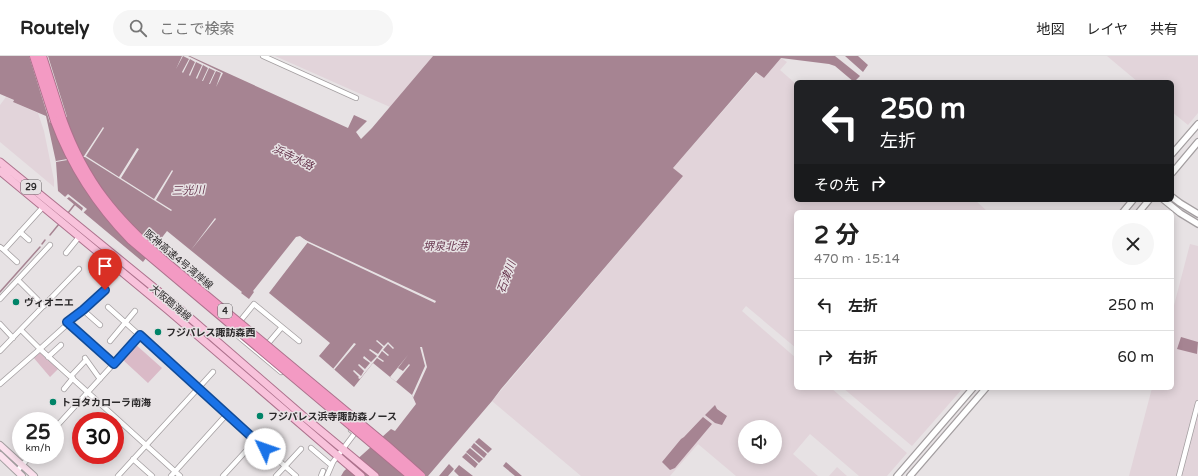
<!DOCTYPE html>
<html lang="ja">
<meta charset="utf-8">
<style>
body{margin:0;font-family:"Varela Round","Noto Sans JP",sans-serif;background:#f6f6f6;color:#222;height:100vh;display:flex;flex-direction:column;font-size:15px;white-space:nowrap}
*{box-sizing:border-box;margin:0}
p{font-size:13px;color:#767676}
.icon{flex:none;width:22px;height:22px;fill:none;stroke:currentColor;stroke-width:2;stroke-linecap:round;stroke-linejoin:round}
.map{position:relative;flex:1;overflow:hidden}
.side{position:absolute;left:794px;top:154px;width:380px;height:180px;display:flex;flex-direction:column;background:#fff;border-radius:6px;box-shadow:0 2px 10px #0003}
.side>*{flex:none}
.guide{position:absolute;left:794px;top:24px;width:380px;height:122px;border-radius:6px;box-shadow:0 2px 10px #0003;background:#202124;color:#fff;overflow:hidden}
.fabs{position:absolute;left:738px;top:364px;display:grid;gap:8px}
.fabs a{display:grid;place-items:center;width:44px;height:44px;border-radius:50%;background:#fff;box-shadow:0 2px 10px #0003;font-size:20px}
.speed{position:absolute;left:12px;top:356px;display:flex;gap:8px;font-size:20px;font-weight:700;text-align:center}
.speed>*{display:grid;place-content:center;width:52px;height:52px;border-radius:50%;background:#fff;box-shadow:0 2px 10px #0003;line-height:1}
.speed small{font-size:10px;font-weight:400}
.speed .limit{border:6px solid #d22;background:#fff;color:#111}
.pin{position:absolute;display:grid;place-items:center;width:34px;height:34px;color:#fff;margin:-41px -17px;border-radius:50% 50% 50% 0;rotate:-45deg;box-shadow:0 0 4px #0007}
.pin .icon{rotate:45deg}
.me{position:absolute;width:44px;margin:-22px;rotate:312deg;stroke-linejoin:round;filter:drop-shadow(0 0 3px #0008)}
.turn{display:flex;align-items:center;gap:14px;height:84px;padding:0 20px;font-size:18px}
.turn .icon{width:52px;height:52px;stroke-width:2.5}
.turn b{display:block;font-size:28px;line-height:34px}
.then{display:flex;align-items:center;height:38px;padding:0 20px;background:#0003;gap:8px;font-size:15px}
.round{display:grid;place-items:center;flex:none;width:42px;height:42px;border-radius:21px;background:#f6f6f6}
.summary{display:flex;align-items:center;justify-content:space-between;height:68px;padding:0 20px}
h1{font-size:24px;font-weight:700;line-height:30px}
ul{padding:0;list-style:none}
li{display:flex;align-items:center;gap:12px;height:52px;padding:0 20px;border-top:1px solid #e0e0e0}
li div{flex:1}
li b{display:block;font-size:15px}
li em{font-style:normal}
header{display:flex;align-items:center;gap:24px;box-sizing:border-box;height:56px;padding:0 20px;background:#fff;border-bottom:1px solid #e0e0e0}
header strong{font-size:19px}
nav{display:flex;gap:22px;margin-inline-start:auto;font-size:14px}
.search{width:280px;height:36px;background:#f6f6f6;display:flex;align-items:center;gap:10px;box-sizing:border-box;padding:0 14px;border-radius:22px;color:#767676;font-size:15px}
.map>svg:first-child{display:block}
.built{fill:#e2d4da;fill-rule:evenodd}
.green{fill:#dabac7}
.water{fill:#a68492}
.pier{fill:#e7e2e4}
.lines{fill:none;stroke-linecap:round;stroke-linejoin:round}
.stream{stroke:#a68492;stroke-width:1.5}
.minor-casing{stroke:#a39ea0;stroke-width:6}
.tertiary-casing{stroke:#a39ea0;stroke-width:8}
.secondary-casing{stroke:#a39ea0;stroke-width:8}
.primary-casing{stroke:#ad728d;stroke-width:9}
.motorway-casing{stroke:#ad728d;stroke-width:10}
.minor{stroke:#fff;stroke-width:4.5}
.tertiary{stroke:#fff;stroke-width:5.5}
.secondary{stroke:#fbe1ed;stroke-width:6}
.primary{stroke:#f8c2db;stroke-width:7}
.motorway{stroke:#f39ac3;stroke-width:8}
.motorway-bridge-casing{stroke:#ad728d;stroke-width:10;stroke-linecap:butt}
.motorway-bridge{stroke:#f39ac3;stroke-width:8}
.route-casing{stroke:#114b97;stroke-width:10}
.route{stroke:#1a73e8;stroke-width:7}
.poi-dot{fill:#008468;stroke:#e7e2e4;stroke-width:1.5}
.labels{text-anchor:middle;stroke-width:3;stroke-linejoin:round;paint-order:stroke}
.shield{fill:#e7e2e4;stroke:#636062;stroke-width:1}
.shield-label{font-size:9px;font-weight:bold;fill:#2b292a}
.street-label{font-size:10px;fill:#2b292a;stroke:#e7e2e4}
.poi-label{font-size:10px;font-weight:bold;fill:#2b292a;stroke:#e7e2e4;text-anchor:start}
.water-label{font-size:11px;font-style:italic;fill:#693850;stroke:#e7e2e4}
</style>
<header>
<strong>Routely</strong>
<div class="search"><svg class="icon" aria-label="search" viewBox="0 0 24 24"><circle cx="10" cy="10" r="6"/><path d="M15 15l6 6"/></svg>ここで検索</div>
<nav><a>地図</a><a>レイヤ</a><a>共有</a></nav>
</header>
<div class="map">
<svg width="1198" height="420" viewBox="0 0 1198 420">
<rect width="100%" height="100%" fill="#e7e2e4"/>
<path class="built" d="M275 0H433L390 51Z
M1107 0H1198V57L1188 69 1172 56V26H1138Z
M781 2 787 6 780 14 796 28V144H975L988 156H796V292L746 250 742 255 796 302V332H831L907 397 887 420H859L810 378 793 398 818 420H736L698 388 670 420H581L492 345 683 120 673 112 757 16 764 22ZM745 371H775V401H745Z
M6 41 13 44V46L38 57 44 75 54 124V131L0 86V49Z
M1190 188 1198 190V420H1129L1152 332H1172V257Z
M843 332H963L912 390Z
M837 411 847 420H829Z"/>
<path class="green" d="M135 288 162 312 148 327 122 303Z
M38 296H41L59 312 50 321 33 301Z"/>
<path class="water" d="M0 0H190L348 72 354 59 367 65 356 76 361 83 372 72 433 0H835L860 20 854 26 835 10 829 8 781 2 764 22 756 16 673 112 683 120 501 333 492 345 428 420H341L344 415 391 373 395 375 416 348 412 339 373 307 354 331 319 300 330 287 269 237 308 186 300 180 296 181 253 235 254 236 249 243 241 237 242 236 167 175 143 206 58 135 56 106 46 60 13 46 14 44 0 38Z
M845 0H858L868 9 863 16Z
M1181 281 1198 286 1197 298 1177 293Z
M715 349 717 353 727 360 722 369 715 367 705 359Z
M703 361 712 368 675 412 670 414 662 406 681 383 684 381Z
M479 382 492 393 488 397 475 386Z
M474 387 487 398 484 402 471 391Z
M470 392 483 403 479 407 466 396Z
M466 397 478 408 475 412 462 401Z
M506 406 522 420H515L503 410Z
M449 408 454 413 448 420H439Z
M459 409 473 420H459L454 415Z"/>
<path class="pier" d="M29 0H48L67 61 50 67Z
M182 0H188L223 17 216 31 221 17 216 15 210 28H209L215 15 209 12 203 25H202L208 12 203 9 197 23 196 22 202 9 196 6 190 20 189 19 195 6 190 3 183 17 182 16 189 3 183 0 176 13Z
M103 71 104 72 86 100 119 121 137 92 139 93 121 122 154 143 172 114 173 115 156 144 172 154 171 155 85 101 56 106V105L84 100Z
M68 138 87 153 82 158 81 157 83 152 69 141 65 144 64 142Z
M215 162 216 163 191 194Z
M301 182 436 245 435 247 308 187Z
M377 284 384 290 388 286 394 292 393 293 388 288 383 294 389 299 388 300 382 295 378 301 384 305 383 306 377 302 360 323 358 322 359 321 353 315 354 314 361 320 364 315 358 309 359 308 365 313 370 307 363 302 364 300 371 306 377 300 369 294 370 293 378 298 383 291 376 285Z
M354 287 356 288 334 314 333 313Z
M420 291H422L427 311 413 342 412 339 425 310Z
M408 299 398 312 403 315 409 308 410 309 396 326 390 321Z"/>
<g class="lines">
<path class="stream" d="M68 157 75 148
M50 179 59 168
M42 188 45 184
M0 236 40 191"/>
<g class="minor-casing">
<path id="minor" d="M263 0 356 42
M20 176 29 184
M0 191 4 194 43 151
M4 194 17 206
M66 197 79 181
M18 224 44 250
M0 243 50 189
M108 251 296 420
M83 254 100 269
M67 266 114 308
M0 268 13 282
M21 274 40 293 105 234
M110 285 135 255
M265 291 282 271
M0 295 79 213
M48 301 61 289
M85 302 100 323
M281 316 232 275 254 248 299 285
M71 320 86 304
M0 328 40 293 180 420
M64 333 73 322
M55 372 140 279
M311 392 331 409
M133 403 152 420
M17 415 31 399
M118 420 213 316
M171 420 227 358
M223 420 256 384
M276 420 301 393
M321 420 323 415
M327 420 333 406 355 377 351 374
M1179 420 1198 347"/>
</g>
<g class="tertiary-casing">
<path id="tertiary" d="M1172 98 1198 68
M1172 117 1198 86
M1172 141 1180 147 1198 158
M1164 144 1180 157 1198 168
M1123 156 1133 144
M1139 156 1149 144
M897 420 973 332
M910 420 986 332"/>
</g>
<g class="secondary-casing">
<path id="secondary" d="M0 389 34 420
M0 399 22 420"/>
</g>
<g class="primary-casing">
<path id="primary" d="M0 106 174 248 303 360 375 420
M0 115 168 254 361 420"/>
</g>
<g class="motorway-casing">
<path id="motorway" d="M34 0 55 65
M42 0 62 63"/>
</g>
<use href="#minor" class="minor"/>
<use href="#tertiary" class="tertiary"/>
<use href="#secondary" class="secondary"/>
<use href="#primary" class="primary"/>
<use href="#motorway" class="motorway"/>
<g class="motorway-bridge-casing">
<path id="motorway-bridge" d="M62 63C85 127 116 163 167 207L386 389 421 420
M55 65C72 111 97 149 131 184L411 420"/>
</g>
<use href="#motorway-bridge" class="motorway-bridge"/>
</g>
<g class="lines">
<g class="route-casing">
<path id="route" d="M105 234 83 254 67 266 114 308 140 279 265 393"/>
</g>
<use href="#route" class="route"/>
</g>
<g class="poi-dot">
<circle cx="16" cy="246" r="4"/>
<circle cx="158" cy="276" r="4"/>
<circle cx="53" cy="346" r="4"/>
<circle cx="260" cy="360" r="4"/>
</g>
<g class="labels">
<g class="shield">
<rect x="21" y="124" width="20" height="14" rx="3"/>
<rect x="218" y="248" width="14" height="14" rx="3"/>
</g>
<g class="shield-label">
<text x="31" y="134">29</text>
<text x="225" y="258">4</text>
</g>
<g class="street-label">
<text transform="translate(179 203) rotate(40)" y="4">阪神高速4号湾岸線</text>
<text transform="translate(171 246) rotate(40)" y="4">大阪臨海線</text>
</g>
<g class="poi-label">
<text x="24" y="250">ヴィオニエ</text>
<text x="166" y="280">フジパレス諏訪森西</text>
<text x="61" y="350">トヨタカローラ南海</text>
<text x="268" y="364">フジパレス浜寺諏訪森ノース</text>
</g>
<g class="water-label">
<text transform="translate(293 101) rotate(26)" y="4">浜寺水路</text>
<text transform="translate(188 134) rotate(-2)" y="4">三光川</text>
<text x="445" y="194">堺泉北港</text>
<text transform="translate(506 221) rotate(-70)" y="4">石津川</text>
</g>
</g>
</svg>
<div class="fabs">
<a><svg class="icon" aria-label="sound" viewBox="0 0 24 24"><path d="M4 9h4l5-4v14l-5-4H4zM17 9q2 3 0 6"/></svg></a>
</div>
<div class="speed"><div>25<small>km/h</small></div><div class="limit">30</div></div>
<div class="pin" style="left:105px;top:234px;background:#d93025"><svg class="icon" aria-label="arrive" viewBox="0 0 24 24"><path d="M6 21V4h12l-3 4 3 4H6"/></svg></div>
<svg class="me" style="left:265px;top:393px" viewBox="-20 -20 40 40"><circle r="19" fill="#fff"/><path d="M0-13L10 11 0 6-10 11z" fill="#1a73e8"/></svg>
<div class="guide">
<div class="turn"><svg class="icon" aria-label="left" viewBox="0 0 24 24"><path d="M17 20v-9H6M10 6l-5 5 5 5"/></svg><div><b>250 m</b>左折</div></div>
<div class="then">その先<svg class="icon" aria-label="right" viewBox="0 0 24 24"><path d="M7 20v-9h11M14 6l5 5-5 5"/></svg></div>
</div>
<section class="side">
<div class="summary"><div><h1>2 分</h1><p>470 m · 15:14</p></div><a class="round"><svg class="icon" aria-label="close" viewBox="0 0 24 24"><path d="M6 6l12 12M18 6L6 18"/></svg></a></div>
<ul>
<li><svg class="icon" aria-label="left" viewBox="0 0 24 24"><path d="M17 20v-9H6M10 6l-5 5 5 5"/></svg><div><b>左折</b></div><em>250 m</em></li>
<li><svg class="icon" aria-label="right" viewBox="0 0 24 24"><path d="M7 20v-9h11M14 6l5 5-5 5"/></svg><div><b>右折</b></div><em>60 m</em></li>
</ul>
</section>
</div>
